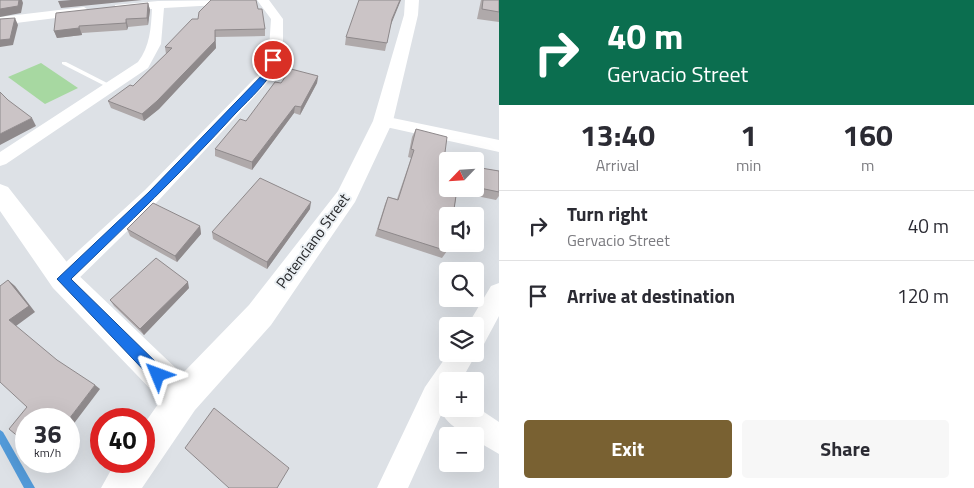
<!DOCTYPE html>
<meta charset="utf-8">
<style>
body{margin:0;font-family:"Titillium Web",sans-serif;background:#f7f7f7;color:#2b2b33;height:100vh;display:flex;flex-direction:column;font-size:19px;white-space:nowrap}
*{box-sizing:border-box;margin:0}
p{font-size:16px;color:#7c7c81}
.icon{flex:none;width:28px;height:28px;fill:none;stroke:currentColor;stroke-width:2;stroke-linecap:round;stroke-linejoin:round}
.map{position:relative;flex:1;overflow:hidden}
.sheet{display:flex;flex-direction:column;background:#fff;width:475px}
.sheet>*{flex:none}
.hud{background:#0b6e4f;color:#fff;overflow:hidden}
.needle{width:32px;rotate:245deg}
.buttons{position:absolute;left:439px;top:152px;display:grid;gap:10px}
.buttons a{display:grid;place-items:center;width:45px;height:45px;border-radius:5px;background:#fff;box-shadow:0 5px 20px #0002;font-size:25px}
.speed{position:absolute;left:15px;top:408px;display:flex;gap:10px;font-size:25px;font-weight:700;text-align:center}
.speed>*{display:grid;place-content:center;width:65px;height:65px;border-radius:50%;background:#fff;box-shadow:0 5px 20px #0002;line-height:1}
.speed small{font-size:12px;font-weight:400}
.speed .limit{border:8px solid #d22;background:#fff;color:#111}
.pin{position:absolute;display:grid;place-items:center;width:42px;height:42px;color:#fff;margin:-21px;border:2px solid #fff;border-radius:50%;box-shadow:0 1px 5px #0007}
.me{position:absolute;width:55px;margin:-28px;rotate:314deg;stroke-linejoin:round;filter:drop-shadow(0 0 4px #0008)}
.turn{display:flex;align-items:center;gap:18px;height:105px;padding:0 25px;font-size:22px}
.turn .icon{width:65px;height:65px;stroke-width:2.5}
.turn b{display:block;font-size:35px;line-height:42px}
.eta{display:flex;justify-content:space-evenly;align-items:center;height:85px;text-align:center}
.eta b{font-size:30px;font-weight:700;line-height:35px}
.action{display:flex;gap:10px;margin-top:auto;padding:10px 25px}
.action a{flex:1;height:58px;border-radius:5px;background:#796132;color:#fff;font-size:20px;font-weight:700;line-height:58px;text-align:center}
.action a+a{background:#f7f7f7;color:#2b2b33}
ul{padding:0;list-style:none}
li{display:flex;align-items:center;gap:15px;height:70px;padding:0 25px;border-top:1px solid #e1e1e2}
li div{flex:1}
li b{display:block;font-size:19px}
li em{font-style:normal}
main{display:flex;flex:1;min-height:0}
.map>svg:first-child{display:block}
.green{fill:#a7d8a1}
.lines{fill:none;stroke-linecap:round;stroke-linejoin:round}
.stream{fill:#539bda;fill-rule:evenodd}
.service{fill:#fff;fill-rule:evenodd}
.minor{fill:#fff;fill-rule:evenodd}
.tertiary{fill:#fff;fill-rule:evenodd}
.wall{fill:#afa9aa}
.shaded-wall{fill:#8e898b}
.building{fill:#cbc4c6;stroke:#8e898b}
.route{fill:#1a73e8;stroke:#114b97}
.labels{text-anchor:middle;stroke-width:4;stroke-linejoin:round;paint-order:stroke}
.street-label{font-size:15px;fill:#292a2c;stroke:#eaeff3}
</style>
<main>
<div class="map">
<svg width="499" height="488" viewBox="0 0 499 488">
<rect width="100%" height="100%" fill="#dde1e6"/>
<path class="green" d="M41 63 78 88 45 104 8 77Z"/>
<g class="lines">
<path class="stream" d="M0 430 3 432 35 488H24L0 444Z"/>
<path class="service" d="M62 62H66L115 87 109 88 62 64Z"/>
<path class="minor" d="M241 0 240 3 236 4 164 8 161 44 148 68 6 164 0 166V152L138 62C150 46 151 28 152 9L119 11 115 9V5L158 1Z
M257 0H269L283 19V49L275 74 159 200 71 286 63 289 55 286 52 279 55 272 145 190 263 70 269 49 271 19Z
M84 7 90 11 88 14 0 25V17Z
M383 116 499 140V152L377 125 375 121 377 117Z
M499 283V316L484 344 475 348V326H467L491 286Z
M475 352 476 354 461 381H448V409H475V406L499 422V454L475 440V436C465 436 446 423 442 413L408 488H377L425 387 448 354Z"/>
<path class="tertiary" d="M405 0H419L418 15 393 121 355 202 271 325 195 410 142 488H101L116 461H144V424L161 400 53 288 0 211V184L8 187 73 270 182 374 249 305 338 191 373 121 404 15Z"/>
</g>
<path class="wall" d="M481 0H499V22L477 19Z
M148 3 150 10 148 25 128 27 127 30 82 33V35L57 38 54 31Z
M258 9 265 29V36L215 37 216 48 159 109 144 121 111 108 108 101 133 86 166 54 165 47 198 19Z
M391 24 385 51 345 45 346 37Z
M318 76 317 83 300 115 294 113 252 170 215 156V149L246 121 281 83Z
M416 129 444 160 448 189H475V167L499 171V196L496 200 457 192 447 251 442 258 375 236 385 204 388 197 397 199 411 158 408 157 412 137Z
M310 209 267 269 213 239 212 232Z
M200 226 201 234 177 262 130 236 127 229Z
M189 288 144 335 114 306 110 300Z"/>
<path class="shaded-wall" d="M19 0H22L23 3 21 13 0 17V9Z
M71 0H142L61 8 58 1Z
M400 0H401L390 27 392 19Z
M148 3 150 10 148 25 147 18Z
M15 18 18 25 13 45 0 47V40Z
M126 19 128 27 127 30 126 23Z
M79 26 82 35 57 38 54 31Z
M215 30 216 48 159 109 144 121 142 114Z
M318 76 317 83 300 115 301 107Z
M295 106 294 113 252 170V162Z
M32 118 36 126 0 145V134Z
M311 202 310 209 267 269V262Z
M200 226 201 234 177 262 175 256Z
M8 280 15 286 35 312 16 326 9 320Z
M188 282 189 288 144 335 140 329Z
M95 385 100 389 69 430V419Z"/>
<path class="building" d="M0 0H19L18 6 0 9Z
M211 0H256L258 9H262L265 29 215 30V41L157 101 142 114 108 101 130 85 133 86 172 48 165 47 192 19H198L199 12Z
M359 0H400L392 19 387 43 346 37Z
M483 0H499V12L482 9Z
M148 3 147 18 126 19V23L79 26V28L54 31 56 13Z
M15 18 10 39 0 40V19Z
M291 69 318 76 301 107 295 106 252 162 215 149 240 119 246 121 275 82 281 83Z
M0 92 8 100 32 118 0 134Z
M416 129 447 137 444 160 449 161H448V189H457L453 216H448V244L447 251 378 229 388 197 398 200 414 150 411 149Z
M475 167 499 171V192L475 187Z
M260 178 311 202 267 262 212 232Z
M153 203 200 226 175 256 127 229Z
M156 258 188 282 140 329 110 300Z
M8 280 29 306 9 320 57 360 95 385 69 419H26V443L9 429 27 407 0 382V286Z
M214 408 289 468 277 488H229L185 448Z"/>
<path class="route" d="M273 58 277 60C271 81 250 98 235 114 183 171 127 225 71 279L164 370 166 375 164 380 158 382 153 380 57 279 149 192 267 70 270 60Z"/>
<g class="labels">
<g class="street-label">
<text transform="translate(313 241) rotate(-54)" y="5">Potenciano Street</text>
</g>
</g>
</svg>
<div class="buttons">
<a><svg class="needle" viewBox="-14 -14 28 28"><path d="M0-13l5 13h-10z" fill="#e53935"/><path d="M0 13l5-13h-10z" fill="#7c7c81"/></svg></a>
<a><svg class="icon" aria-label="sound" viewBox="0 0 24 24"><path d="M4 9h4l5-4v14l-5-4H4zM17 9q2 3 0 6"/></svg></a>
<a><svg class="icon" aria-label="search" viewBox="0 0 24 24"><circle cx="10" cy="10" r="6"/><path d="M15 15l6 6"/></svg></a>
<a><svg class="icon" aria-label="layers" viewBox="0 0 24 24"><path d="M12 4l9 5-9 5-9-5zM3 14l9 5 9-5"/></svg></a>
<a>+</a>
<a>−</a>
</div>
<div class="speed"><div>36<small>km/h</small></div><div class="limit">40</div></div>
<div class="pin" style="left:273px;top:60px;background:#d93025"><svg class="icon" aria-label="arrive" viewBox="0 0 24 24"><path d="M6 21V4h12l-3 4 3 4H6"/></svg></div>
<svg class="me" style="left:158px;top:375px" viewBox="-20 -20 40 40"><path d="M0-17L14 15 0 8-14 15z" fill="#1a73e8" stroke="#fff" stroke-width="4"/></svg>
</div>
<section class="sheet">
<div class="hud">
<div class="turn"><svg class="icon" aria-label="right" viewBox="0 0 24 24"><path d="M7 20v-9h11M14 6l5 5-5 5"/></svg><div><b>40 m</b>Gervacio Street</div></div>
</div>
<div class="eta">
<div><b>13:40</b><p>Arrival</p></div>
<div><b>1</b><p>min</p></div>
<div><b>160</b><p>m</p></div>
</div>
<ul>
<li><svg class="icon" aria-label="right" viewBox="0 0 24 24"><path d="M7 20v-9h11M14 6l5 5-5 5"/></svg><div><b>Turn right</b><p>Gervacio Street</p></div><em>40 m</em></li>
<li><svg class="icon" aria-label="arrive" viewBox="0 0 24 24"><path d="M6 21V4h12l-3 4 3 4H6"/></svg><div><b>Arrive at destination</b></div><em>120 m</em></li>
</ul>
<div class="action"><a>Exit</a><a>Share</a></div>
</section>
</main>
